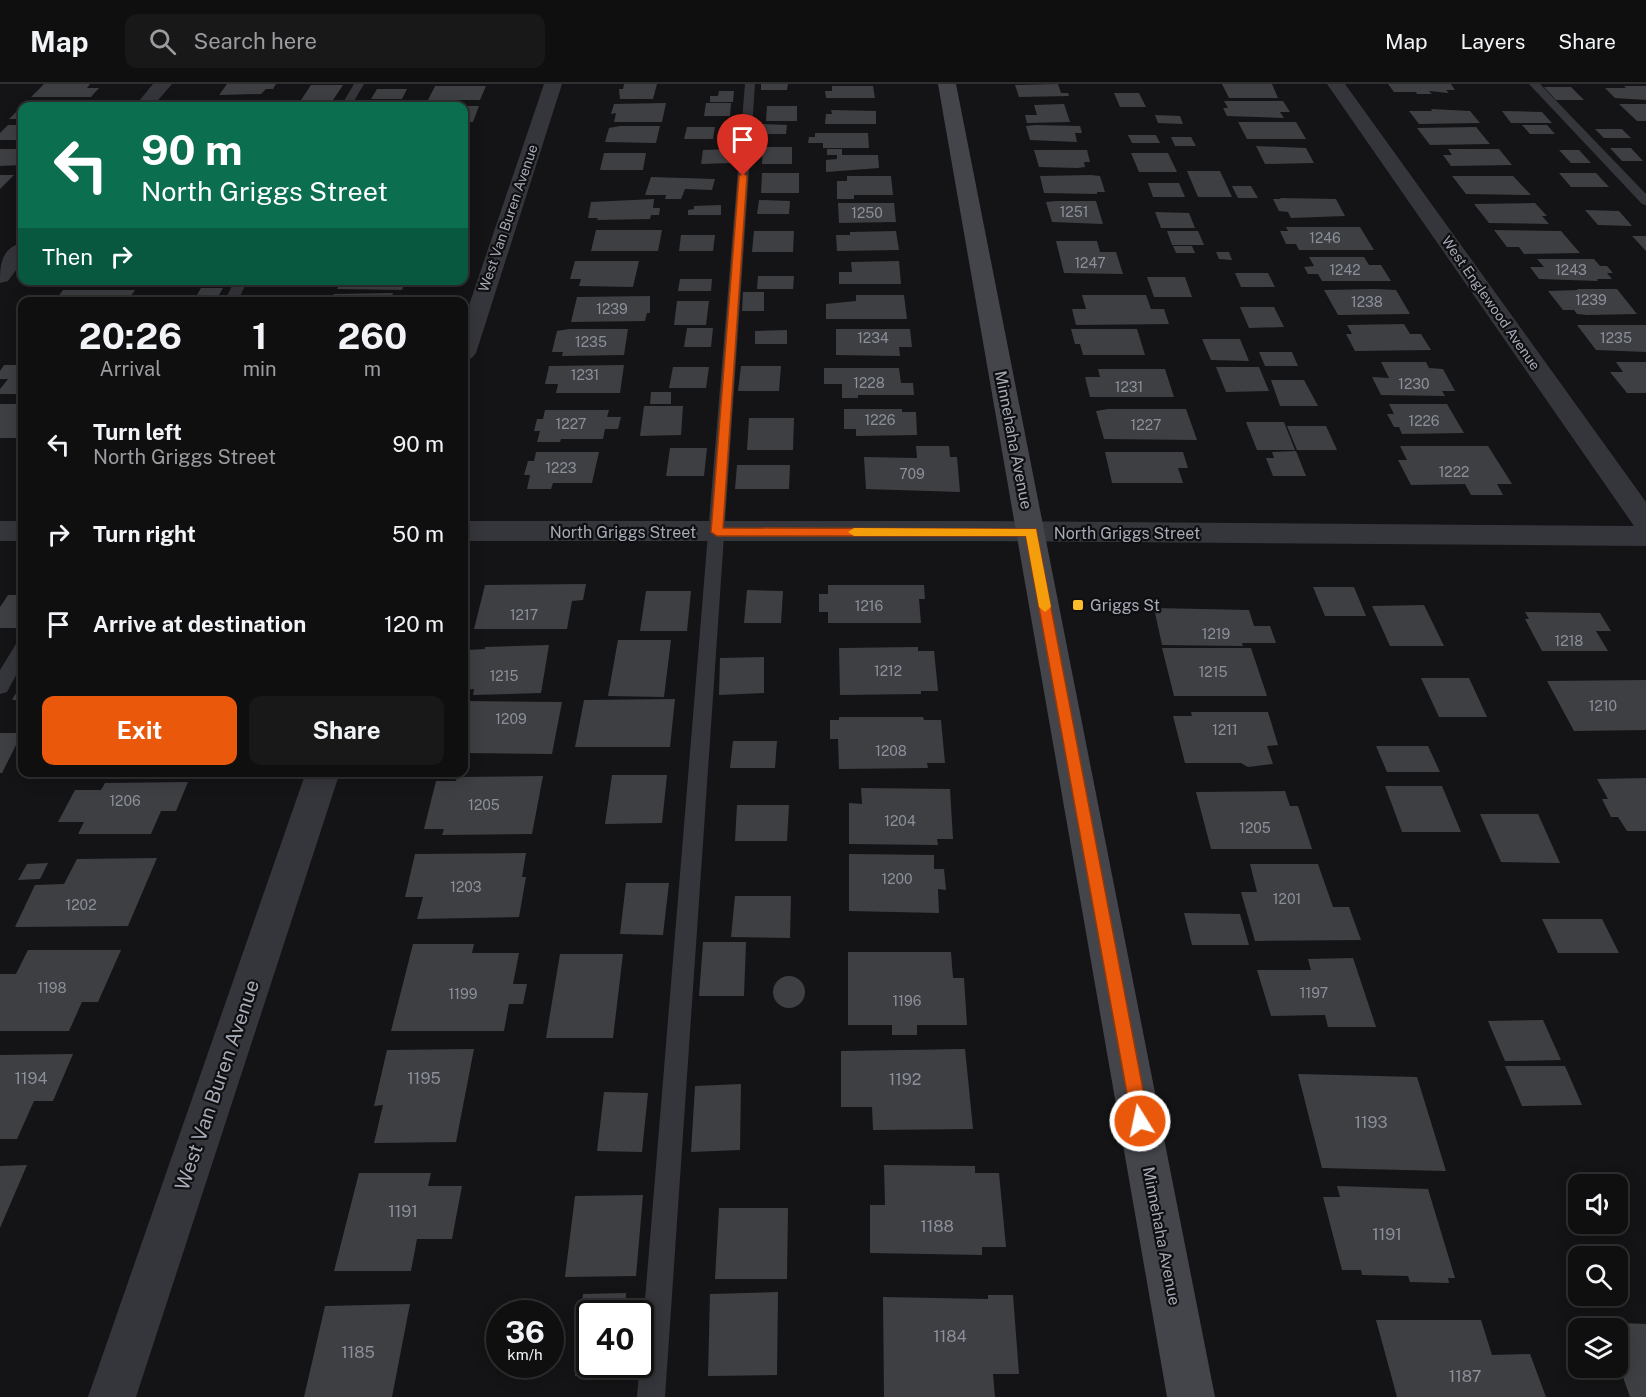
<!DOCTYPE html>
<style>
body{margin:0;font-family:"Public Sans",sans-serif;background:#181819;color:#f1f3f6;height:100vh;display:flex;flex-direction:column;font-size:22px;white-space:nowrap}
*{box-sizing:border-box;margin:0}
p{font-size:20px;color:#9b9c9f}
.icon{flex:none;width:33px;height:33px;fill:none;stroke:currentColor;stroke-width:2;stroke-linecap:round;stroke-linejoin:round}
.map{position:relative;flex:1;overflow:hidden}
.panel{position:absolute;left:18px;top:213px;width:450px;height:480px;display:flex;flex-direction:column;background:#0f0f10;border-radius:12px;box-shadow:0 3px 15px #0003,0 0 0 2px #2f2f30}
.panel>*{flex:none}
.banner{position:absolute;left:18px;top:18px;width:450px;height:183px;border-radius:12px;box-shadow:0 3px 15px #0003,0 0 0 2px #2f2f30;background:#0b6e4f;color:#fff;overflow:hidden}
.tools{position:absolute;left:1568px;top:1090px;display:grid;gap:12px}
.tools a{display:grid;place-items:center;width:60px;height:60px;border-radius:12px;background:#0f0f10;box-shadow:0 3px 15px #0003,0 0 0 2px #2f2f30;font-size:30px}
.speed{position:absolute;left:486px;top:1216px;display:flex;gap:12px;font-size:30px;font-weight:700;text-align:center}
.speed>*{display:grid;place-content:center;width:78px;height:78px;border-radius:50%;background:#0f0f10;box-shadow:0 3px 15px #0003,0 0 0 2px #2f2f30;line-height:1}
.speed small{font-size:15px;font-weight:400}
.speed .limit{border:3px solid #111;border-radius:9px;background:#fff;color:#111}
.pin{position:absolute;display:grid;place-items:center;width:51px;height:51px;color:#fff;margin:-62px -26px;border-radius:50% 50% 50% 0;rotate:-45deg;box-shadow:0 0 6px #0007}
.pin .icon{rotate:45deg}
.me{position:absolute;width:66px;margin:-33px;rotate:350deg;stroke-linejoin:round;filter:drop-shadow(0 0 4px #0008)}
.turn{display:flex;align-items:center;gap:21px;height:126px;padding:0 24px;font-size:27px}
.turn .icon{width:78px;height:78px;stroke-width:2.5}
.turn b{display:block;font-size:42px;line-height:51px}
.then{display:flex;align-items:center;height:57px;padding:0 24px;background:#0003;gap:12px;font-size:22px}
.eta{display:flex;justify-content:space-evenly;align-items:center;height:102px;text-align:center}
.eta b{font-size:36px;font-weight:700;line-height:42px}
.button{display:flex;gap:12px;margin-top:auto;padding:12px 24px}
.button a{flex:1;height:69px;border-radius:12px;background:#ea580c;color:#fff;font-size:24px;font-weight:700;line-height:69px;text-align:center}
.button a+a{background:#181819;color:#f1f3f6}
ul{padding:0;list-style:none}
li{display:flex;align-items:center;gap:18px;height:90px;padding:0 24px}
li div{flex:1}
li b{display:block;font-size:22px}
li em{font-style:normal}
header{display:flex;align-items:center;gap:36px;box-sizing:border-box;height:84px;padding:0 30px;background:#0f0f10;border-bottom:2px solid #2f2f30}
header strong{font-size:28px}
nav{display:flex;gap:33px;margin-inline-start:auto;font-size:21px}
.search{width:420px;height:54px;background:#181819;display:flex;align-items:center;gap:15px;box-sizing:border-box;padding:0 21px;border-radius:12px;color:#9b9c9f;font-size:22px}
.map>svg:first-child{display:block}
.building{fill:#3e3f43}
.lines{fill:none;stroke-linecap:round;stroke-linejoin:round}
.lane{fill:#35363b;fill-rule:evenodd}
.street{fill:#35363b;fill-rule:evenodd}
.secondary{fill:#43454b;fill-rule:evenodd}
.route{fill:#ea580c;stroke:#983908;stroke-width:1.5}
.slow{fill:#f59e0b}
.poi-dot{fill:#f9be29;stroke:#0f0f11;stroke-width:2}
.labels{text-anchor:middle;stroke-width:4.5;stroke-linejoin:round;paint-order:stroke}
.number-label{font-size:14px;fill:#8b8f9a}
.far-street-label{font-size:14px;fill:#a5aab7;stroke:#0f0f11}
.street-label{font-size:16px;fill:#a5aab7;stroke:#0f0f11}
.poi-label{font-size:16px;fill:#a5aab7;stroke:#0f0f11;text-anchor:start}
.near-number-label{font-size:16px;fill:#8b8f9a}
.near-street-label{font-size:20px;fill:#a5aab7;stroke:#0f0f11}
</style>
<header>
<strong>Map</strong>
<div class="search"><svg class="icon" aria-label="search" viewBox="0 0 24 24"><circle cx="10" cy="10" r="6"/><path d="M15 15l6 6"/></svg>Search here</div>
<nav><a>Map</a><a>Layers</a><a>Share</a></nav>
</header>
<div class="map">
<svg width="1646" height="1313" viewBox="0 0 1646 1313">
<rect width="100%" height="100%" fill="#141416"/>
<path class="building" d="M44 0H90L87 4H99L91 13H31Z
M227 0H276L273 5H266L261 10 219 11Z
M624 0H657L653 15H620L619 5H623Z
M761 0H788L787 6H761Z
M1058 0 1061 9H1068L1069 12 1019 13 1015 1Z
M1222 0H1272L1278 14H1229Z
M1388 0H1451L1455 6H1446L1449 9 1429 7 1432 10H1417L1416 8H1394Z
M311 1H343L333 16H301Z
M435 2H486L480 16H428Z
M832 2H873L875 14H826L825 7H832Z
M1624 2H1646V16L1615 14 1605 4H1626Z
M1544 3H1571L1584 16H1556Z
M377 5H407L402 15H371Z
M719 7H734L733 18H710V12H718Z
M1114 9H1139L1146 23H1120Z
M212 17H270L267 22H208Z
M1224 17H1283L1290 28H1280L1284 34 1227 32 1223 24H1228Z
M300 18H331L328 22H297Z
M666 19 662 38H614L616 29 611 30 614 20Z
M706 19H731L730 32H704Z
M1064 20 1070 38 1027 39 1025 31H1037L1034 21Z
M1619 20H1646V37H1637Z
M464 22H479L473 38H464Z
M767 22H797V37H766Z
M1431 25 1470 27 1480 39 1419 40 1409 27H1432Z
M18 26H22V35H9Z
M831 26 876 27V40H825L826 30H832Z
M1502 27 1542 28 1552 39H1511Z
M1155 31 1180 32 1183 40 1158 39Z
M1238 38H1296L1306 55H1247Z
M762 40 787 41 786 50H761Z
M8 41H22V56H0V49Z
M1035 41 1080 42 1082 49H1075L1077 58 1030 56 1026 42Z
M1522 41H1547L1555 50H1530Z
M620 42H660L656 59 605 58 609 44Z
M687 43H715L713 55H684Z
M1476 43 1490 60 1430 61 1417 44Z
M1595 45H1622L1631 54H1604Z
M815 49H868L869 64H823V59H808L809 53H815Z
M1128 51H1156L1160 59H1132Z
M1171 53H1191L1196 62H1175Z
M1256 62 1306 64 1314 79 1265 80Z
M763 63H792V80H762Z
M1610 64H1631L1643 77H1622Z
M0 65H22V73L18 77H22V81L0 82Z
M733 65 732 79 701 80 703 66Z
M827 65H842V71H878L879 84 826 88V76L837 75V71H827Z
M1448 65H1499L1512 81 1451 82 1443 71H1452Z
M1034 66H1087L1090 78H1084L1085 83 1077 84 1039 83Z
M1559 66H1579L1591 79H1571Z
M604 69H646L643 86H600Z
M1131 69H1168L1177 88H1139Z
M1187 87H1220L1232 113H1198Z
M762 89H799V109H761Z
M1559 89H1596L1609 103H1571Z
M0 91H14L0 105Z
M1091 91 1100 92 1105 108H1097V110L1044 109 1040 92Z
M847 92H891L893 111H854V115H837V97H847Z
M1452 92H1513L1531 111 1466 110Z
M651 93 715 95 712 106 685 105 681 115H665L666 111H645Z
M1148 99H1179L1185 113H1153Z
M1232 102H1251L1258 114H1238Z
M1280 114 1336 115 1345 132 1291 134 1288 128 1279 127 1273 115H1281Z
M654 115 653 124H660L659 131H651L650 135 597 136 598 134H588L591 118Z
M759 116 790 117 789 130H757Z
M1057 117H1096L1103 140 1052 138 1046 118Z
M838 119H894L896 138 839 139Z
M1535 119 1547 132H1542L1549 140 1489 139 1474 120Z
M721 121V131H688V126L694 125V122Z
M1585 126 1619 127 1632 142 1598 141Z
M1155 128 1189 129 1195 144H1161Z
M1286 143H1360L1374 166H1299L1296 160H1286L1280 147H1288Z
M596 146H662L658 167H591Z
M1494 146 1561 147 1580 169 1524 170 1519 163H1507Z
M754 147H794L793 168H752Z
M896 147 899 166 837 167 836 151H850V148Z
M1167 147H1198L1204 161H1172Z
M681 151H715L713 167H679Z
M1632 152H1646V167Z
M1056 157H1097L1100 168H1116L1123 190 1064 189Z
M1173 162H1192L1195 169H1176Z
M1216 168H1229L1232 176 1219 175Z
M1309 173H1364L1369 181H1381L1391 197H1322L1318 190H1308L1304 183 1314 182Z
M1537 175H1594L1600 182H1607L1613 189H1607L1612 195H1597L1598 197 1539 195 1530 183H1544Z
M575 177H639L633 203 579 202 581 195H570Z
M899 177 901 200H839V188H852L851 178Z
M1235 189H1268L1275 203H1241Z
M758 192H794L793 205H757Z
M1147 193H1185L1192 213H1154Z
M680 195H712L711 207H678Z
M342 196H406L402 206 337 205Z
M201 204H223L215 218H193Z
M1375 205 1396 206 1410 230 1338 231 1324 206Z
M1577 205H1617L1637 230 1587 231 1577 230 1574 226H1563L1548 207 1578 206Z
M63 206H135L127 218H54Z
M743 208H764V227H742Z
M393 209 390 218H331L334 210Z
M856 211H904L907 235H826V220L856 217Z
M1082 211H1146L1151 225H1164L1169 240 1076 241 1072 225H1086Z
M650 212V229H647L645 237 571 238 577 213Z
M677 217H709L706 241H674Z
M1240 223H1274L1284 243 1249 244Z
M1404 240 1410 250H1421L1431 266 1355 267 1346 250H1352L1347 241Z
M1577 241H1646V268L1596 266Z
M687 244H713L711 263H684Z
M569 245H628L624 271 562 272 563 268H552L557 247Z
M836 245H910L912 263H899L900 272 836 271Z
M1071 245H1137L1145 271H1083L1080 260H1075Z
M787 246V260H755V247Z
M1202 255H1240L1249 277 1211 276Z
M1259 268H1292L1298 282H1265Z
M1381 278H1426L1429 284 1443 285 1455 307H1442L1445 312 1381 311 1372 293 1389 294Z
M1616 278H1646V309H1627L1610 288H1623Z
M4 281H22V310H0V305L8 295H0V287Z
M624 281 620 309H556L558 300H545L549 282Z
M741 282H781L779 307H738Z
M673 283H709L706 304H669Z
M1216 283H1259L1269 307 1226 308Z
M824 284H899L901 299H913L914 311H858V314H842V300H824Z
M1098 285H1165L1174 313H1090L1085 293H1100Z
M1271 296H1304L1318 322H1280Z
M651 308H671V320H650Z
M0 320H22V354H0Z
M1389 320H1447L1464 349 1402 350 1399 343H1394L1387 330H1394Z
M644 322H683L681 351 640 352Z
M844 325H902V328H916L917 351 856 352V345H844Z
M1108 325H1186L1197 356 1104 355 1096 327Z
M545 326H609L607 333H621L618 345H605L603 355H561L560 358H537L540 347H534L537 335H543Z
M749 334H794L793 366H747Z
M1246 338H1284L1295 366H1257Z
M1287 342H1326L1337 366H1297Z
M916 362H949L950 373H957L960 408 866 405 864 373 917 374Z
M1400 362H1488L1512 400H1497L1503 411H1471L1465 400 1411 401 1398 376H1407Z
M670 364H707L704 392H666Z
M1296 367 1306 392H1273L1266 374H1274L1272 368Z
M536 368H599L592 399H553L551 405H527L530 391H524L528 377H534Z
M1105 368H1183L1188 384H1178L1183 399H1112Z
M737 381H790L789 405H735Z
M586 500 583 516 572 517 567 545H474L485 501Z
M828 501H924L925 515H919L921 539H828V528H819V510H828Z
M1313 503H1354L1366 532H1325Z
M747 506 783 507 781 539H744Z
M646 507H691L687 547H640Z
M8 511H22V533L16 544H0V523Z
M1424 521 1444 562H1390L1372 522Z
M1154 524 1249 526 1254 542H1270L1276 559H1242L1243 562 1162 561Z
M1525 528 1600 529 1611 547H1596L1608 567H1542L1525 535H1529Z
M618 556H671L664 613 608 612Z
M549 561 541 609 473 611 474 605 464 606V578L466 566 485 565V563Z
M918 563V567H934L938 607H921V610L840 611 839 564Z
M1162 564H1251L1267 612H1174Z
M764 573V609L719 611 720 574Z
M1421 594H1469L1487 633H1439Z
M1646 596V646L1574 647 1547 597Z
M22 599V616H12Z
M675 615 670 663H575L584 616Z
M464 617 562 618 552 670 464 669Z
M1191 628H1268L1278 661 1267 662 1273 680 1248 683 1241 679H1185L1173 632H1192Z
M839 633H923L924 636H941L945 679H927L928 684 839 685 838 655H830V636H839Z
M0 649H22L2 689H0Z
M733 657H777L775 684H730Z
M1376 662H1428L1440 688H1387Z
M612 691H667L662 739 605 740Z
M543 692 532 750 442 751 444 745H424L436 697H456L457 693Z
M1646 694V747H1627L1618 733H1611L1602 715H1608L1597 695Z
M188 698 176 727H161L151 750H78L84 738H58L75 706H101L105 699Z
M1385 702H1442L1461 748H1402Z
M861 704 950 705 953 755H937L938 761 849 760V719L862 720Z
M1285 707 1290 722H1298L1312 765H1211L1196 708Z
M737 721H789L787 757H735Z
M1480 730H1538L1560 779 1501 778Z
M526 769 522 793H526L519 833 417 835 423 813H405L415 770Z
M849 770 934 771V785H944L946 806 938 805 939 829 849 827Z
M157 774 128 842 15 843 35 801 64 800 77 775Z
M48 779 40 795 18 796 27 780Z
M1250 780H1318L1333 823H1349L1361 856 1255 857 1241 808H1257Z
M626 799H669L663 851 620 850Z
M735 812H791L790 854 731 853Z
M1184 829 1240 830 1249 861H1192Z
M1542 835H1602L1619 869H1558Z
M703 858H746L744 912H699Z
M413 860H474L472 869H519L513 900H527L523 920H509L504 947H391Z
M28 866H121L98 918H82L69 947H0V890H16Z
M848 868H951L953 894H964L967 941H917V951H892V941H848Z
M560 870H623L613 954H546Z
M1353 874 1376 943H1328L1325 931 1271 932 1257 886H1311L1308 875Z
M773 908a16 16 0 1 1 32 0a16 16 0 1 1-32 0Z
M1543 936 1561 976 1505 977 1488 937Z
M474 965 456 1058 374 1059 383 1021 374 1022 387 966Z
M965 965 973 1045 873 1046 872 1023H841V967Z
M73 970 53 1017H34L17 1055H0V971Z
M1505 982H1565L1582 1021 1522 1022Z
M1298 990 1417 993 1446 1087 1322 1084Z
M741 1000 740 1066 691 1068 695 1002Z
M604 1008 648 1009 642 1068 597 1067Z
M27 1081 0 1144V1082Z
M884 1081 975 1082V1089H999L1006 1163H982V1171L870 1169V1121H885Z
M359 1089H431L428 1102H462L452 1155H417L411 1187H334Z
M1337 1102 1428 1105 1455 1194H1448L1449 1199 1410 1198 1408 1192 1362 1191 1361 1186H1342L1323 1113H1340Z
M643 1111 636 1192 565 1193 575 1112Z
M719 1124H788L787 1195H715Z
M778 1208 777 1291 708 1292 710 1210Z
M626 1209 625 1230H590V1281H621V1291L575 1292 583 1210Z
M988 1211H1013L1019 1290H993L995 1313H884L883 1213 988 1215Z
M410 1220 392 1313H304L325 1222Z
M1376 1236H1481L1492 1271 1530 1270 1546 1313H1397Z
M1603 1238 1646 1240V1313H1630L1617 1276V1245H1606Z"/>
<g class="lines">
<path class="lane" d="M354 0H364L351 22H341Z
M745 0H755L665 1313H637Z
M1529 0H1540L1646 110V121L1642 120Z
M235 196H248L237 218H224Z
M22 558V580L7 608 0 610V586L16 560Z"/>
<path class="street" d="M153 0H172L153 22H135Z
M544 0H562L476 269 472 274 464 276V236Z
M1327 0H1345L1646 418V462L971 457H464V437H971L1634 442Z
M22 159V178L8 197 0 199C0 181 1 164 22 159Z
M0 437H22V457H0Z
M306 688H340L136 1313H88Z"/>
<path class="secondary" d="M938 0H956L1215 1313H1167Z"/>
</g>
<path class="route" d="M743 89 747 92 723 444 1036 445 1149 1037 1146 1043 1140 1046 1134 1043 1132 1037 1026 452H717L711 448 739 92Z"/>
<path class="slow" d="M854 444 1036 445 1051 523 1045 528 1039 523 1026 452H854L848 448Z"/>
<rect class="poi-dot" x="1072" y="515" width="12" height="12" rx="3"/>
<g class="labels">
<g class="number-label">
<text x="1074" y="133">1251</text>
<text x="867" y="134">1250</text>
<text x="1325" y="159">1246</text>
<text x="1090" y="184">1247</text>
<text x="1345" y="191">1242</text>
<text x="1571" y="191">1243</text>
<text x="1591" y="221">1239</text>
<text x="1367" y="223">1238</text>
<text x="612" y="230">1239</text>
<text x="873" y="259">1234</text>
<text x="1616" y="259">1235</text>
<text x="591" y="263">1235</text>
<text x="585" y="296">1231</text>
<text x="869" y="304">1228</text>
<text x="1414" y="305">1230</text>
<text x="1129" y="308">1231</text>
<text x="880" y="341">1226</text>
<text x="1424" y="342">1226</text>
<text x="571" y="345">1227</text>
<text x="1146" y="346">1227</text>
<text x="561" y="389">1223</text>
<text x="1454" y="393">1222</text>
<text x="912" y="395">709</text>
<text x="869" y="527">1216</text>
<text x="524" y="536">1217</text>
<text x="1216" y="555">1219</text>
<text x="1569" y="562">1218</text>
<text x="888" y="592">1212</text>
<text x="1213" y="593">1215</text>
<text x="504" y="597">1215</text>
<text x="1603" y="627">1210</text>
<text x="511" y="640">1209</text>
<text x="1225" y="651">1211</text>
<text x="891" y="672">1208</text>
<text x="125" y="722">1206</text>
<text x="484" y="726">1205</text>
<text x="900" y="742">1204</text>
<text x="1255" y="749">1205</text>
<text x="897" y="800">1200</text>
<text x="466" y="808">1203</text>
<text x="1287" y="820">1201</text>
<text x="81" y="826">1202</text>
<text x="52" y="909">1198</text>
<text x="1314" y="914">1197</text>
<text x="463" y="915">1199</text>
<text x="907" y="922">1196</text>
</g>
<g class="far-street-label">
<text transform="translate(508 134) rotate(-71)" y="5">West Van Buren Avenue</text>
<text transform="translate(1491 219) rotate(55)" y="5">West Englewood Avenue</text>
</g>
<g class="street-label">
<text transform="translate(1014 356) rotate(79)" y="6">Minnehaha Avenue</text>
<text x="623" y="454">North Griggs Street</text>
<text x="1127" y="455">North Griggs Street</text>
<text transform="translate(1162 1152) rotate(79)" y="6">Minnehaha Avenue</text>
</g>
<g class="poi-label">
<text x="1090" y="527">Griggs St</text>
</g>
<g class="near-number-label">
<text x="31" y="1000">1194</text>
<text x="424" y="1000">1195</text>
<text x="905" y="1001">1192</text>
<text x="1371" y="1044">1193</text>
<text x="403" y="1133">1191</text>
<text x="937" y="1148">1188</text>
<text x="1387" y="1156">1191</text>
<text x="950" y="1258">1184</text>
<text x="358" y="1274">1185</text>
<text x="1465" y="1298">1187</text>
</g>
<g class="near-street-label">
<text transform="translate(217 1001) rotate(-71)" y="7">West Van Buren Avenue</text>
</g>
</g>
</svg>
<div class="tools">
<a><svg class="icon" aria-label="sound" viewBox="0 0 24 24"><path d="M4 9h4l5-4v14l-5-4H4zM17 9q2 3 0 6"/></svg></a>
<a><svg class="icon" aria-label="search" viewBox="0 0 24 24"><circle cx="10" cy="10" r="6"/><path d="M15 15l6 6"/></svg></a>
<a><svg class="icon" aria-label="layers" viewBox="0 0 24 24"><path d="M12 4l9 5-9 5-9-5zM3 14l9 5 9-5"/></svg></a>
</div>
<div class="speed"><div>36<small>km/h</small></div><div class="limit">40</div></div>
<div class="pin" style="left:743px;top:92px;background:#d93025"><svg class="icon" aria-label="arrive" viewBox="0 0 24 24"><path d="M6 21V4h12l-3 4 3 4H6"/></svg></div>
<svg class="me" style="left:1140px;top:1037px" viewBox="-20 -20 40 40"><circle r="17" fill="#ea580c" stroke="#fff" stroke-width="3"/><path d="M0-11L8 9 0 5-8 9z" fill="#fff"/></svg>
<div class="banner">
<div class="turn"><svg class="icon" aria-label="left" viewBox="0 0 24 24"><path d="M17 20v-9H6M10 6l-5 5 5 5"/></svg><div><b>90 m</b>North Griggs Street</div></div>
<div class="then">Then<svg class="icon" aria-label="right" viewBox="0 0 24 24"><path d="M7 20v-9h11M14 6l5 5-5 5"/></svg></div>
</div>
<section class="panel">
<div class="eta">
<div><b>20:26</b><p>Arrival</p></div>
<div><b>1</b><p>min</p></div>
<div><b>260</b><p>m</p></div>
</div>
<ul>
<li><svg class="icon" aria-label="left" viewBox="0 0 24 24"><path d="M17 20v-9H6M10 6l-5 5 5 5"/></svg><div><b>Turn left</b><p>North Griggs Street</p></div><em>90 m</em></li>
<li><svg class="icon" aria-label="right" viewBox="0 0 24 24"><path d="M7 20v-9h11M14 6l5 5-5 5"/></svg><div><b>Turn right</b></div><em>50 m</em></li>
<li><svg class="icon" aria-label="arrive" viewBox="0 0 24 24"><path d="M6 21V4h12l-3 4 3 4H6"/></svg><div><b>Arrive at destination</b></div><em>120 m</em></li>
</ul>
<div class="button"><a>Exit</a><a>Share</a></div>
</section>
</div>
